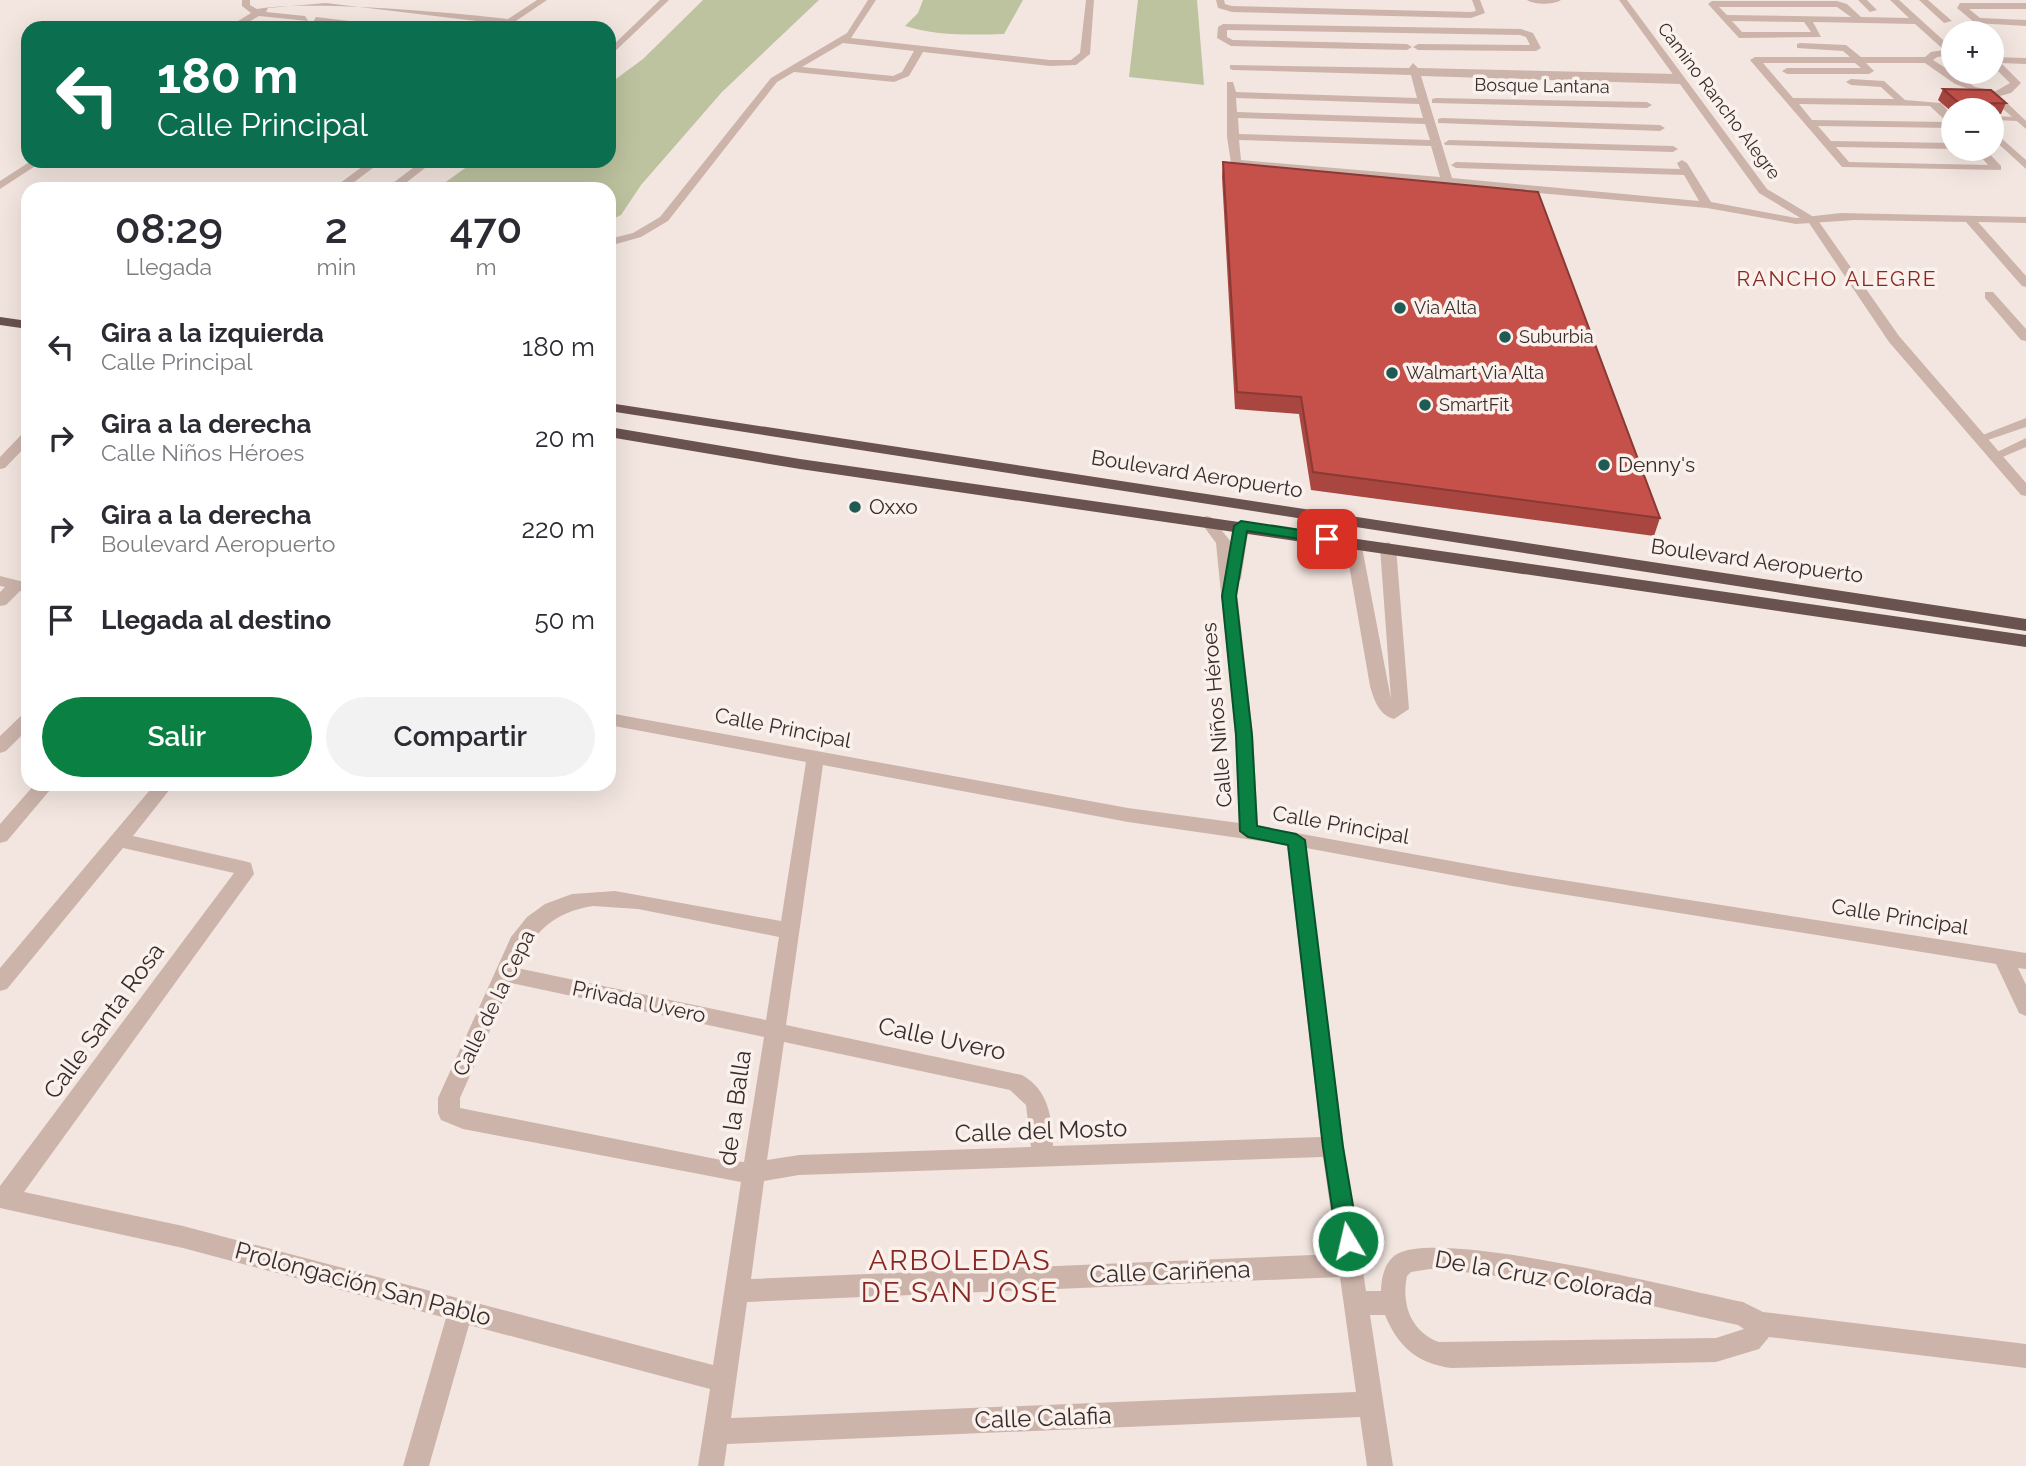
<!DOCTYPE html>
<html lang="es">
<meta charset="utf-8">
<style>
body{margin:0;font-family:Raleway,sans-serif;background:#f2f2f3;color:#2b2b33;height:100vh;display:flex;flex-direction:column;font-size:26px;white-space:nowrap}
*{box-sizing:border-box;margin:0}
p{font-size:23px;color:#7c7c81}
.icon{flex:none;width:38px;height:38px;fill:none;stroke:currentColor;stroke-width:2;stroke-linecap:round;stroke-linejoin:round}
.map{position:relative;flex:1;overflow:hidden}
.panel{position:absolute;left:21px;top:182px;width:595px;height:609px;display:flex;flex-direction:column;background:#fff;border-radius:21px;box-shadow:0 7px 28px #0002}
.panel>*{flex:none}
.guide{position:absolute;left:21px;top:21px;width:595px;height:147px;border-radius:21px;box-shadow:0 7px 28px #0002;background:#0b6e4f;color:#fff;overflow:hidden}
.fabs{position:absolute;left:1941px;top:21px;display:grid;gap:14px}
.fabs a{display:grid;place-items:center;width:63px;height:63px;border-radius:50%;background:#fff;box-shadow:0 7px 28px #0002;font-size:35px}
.pin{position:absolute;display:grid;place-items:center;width:60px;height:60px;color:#fff;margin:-30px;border-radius:14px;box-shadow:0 4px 10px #0006}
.me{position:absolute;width:77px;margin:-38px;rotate:351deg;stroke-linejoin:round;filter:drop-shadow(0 0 5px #0008)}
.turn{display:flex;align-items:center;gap:24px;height:147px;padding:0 21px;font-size:32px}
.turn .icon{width:91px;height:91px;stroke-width:2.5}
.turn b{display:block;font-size:49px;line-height:60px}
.eta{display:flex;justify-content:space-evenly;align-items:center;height:119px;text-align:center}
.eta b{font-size:42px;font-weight:600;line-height:49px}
.action{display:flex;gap:14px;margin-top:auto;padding:14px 21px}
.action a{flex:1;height:80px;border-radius:42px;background:#0b8043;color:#fff;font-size:28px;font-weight:600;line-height:80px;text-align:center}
.action a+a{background:#f2f2f3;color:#2b2b33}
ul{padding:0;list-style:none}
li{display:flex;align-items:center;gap:21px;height:91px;padding:0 21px}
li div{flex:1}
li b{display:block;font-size:26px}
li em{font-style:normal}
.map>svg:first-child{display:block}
.green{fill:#bdc39f}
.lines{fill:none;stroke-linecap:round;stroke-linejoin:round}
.pedestrian{fill:#ccb4ab;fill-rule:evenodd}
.minor{fill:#ccb4ab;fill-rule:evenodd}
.tertiary{fill:#ccb4ab;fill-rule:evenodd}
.trunk{fill:#6a524e;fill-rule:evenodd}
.wall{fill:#aa4640}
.building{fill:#c6514b;stroke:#8b3934;stroke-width:2}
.route{fill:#0b8043;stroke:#07532c;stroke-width:2}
.poi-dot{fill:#1f5b54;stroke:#faf1ec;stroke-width:2.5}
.labels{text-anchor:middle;stroke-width:7;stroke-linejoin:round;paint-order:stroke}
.far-street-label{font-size:18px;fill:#392c2a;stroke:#faf1ec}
.far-poi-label{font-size:18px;fill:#392c2a;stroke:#faf1ec;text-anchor:start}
.far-quarter-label{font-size:21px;letter-spacing:2px;fill:#892823;stroke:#faf1ec}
.poi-label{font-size:21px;fill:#392c2a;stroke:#faf1ec;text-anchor:start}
.street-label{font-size:21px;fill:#392c2a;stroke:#faf1ec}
.near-street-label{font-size:24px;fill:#392c2a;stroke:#faf1ec}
.near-quarter-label{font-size:28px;letter-spacing:2px;fill:#892823;stroke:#faf1ec}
</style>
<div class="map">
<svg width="2026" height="1466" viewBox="0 0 2026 1466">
<rect width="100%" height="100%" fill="#f3e6e0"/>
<path class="green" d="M703 0H819L722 92 641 185 621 215 609 221V189H436L475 161H609V84L643 59Z
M923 0H1023L1004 34C972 35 936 36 905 26L918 13Z
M1138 0H1197L1204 85 1129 77Z"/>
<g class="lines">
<path class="pedestrian" d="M1992 116 2018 117 2022 119 2018 121 1992 120Z"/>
<path class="minor" d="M242 0H250V5L257 9C306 0 448 12 508 19L537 0H547L510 25 326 3 268 8 266 12 305 16 308 21 259 16 238 28H227L251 13 242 6Z
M660 0H669L609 57V49Z
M868 0H876L851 38 1050 60H1071L1080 53 1086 0H1094L1090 54 1076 65 1050 66 923 52 909 76 894 82 794 72 777 82 668 221 641 237 609 246V239L633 233 660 217 771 78 847 33ZM843 43 914 51 902 72 893 76 802 67Z
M1216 0H1224L1225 4 1232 6 1471 12 1476 11 1472 0H1480L1485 13 1471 18 1232 12 1218 8Z
M1527 0H1561C1554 5 1534 5 1527 0Z
M1858 0H1867L1877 10 1870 12Z
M1890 0H1899L1953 49V55L1937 57 1933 60 1975 87 1996 91 2010 83 1992 65V57L2026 58V64L2001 63 2021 83 2011 93 2000 96 2026 121V129L1988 96 1955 84 1925 63H1866L1874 71 1869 74H1787L1782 71 1787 68H1861L1855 63H1763L1793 98 1894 99 1881 87 1851 85 1846 82 1851 79 1884 81 1905 100 1941 103 1953 116V128L1818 126 1831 141 1953 143 1955 149 1836 147 1849 162 1988 165 1974 149H1985L2001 166V170L1842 167 1750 60 1755 57H1850L1843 51 1797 48V44L1800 43 1846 45 1861 57H1925L1931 52 1944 50 1915 24 1813 22 1821 37 1739 38 1708 4 1712 1H1837L1847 4 1861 17 1909 18ZM1719 7H1837L1851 17 1727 15ZM1732 21 1804 22 1811 32H1742ZM1799 104 1930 106 1947 122 1812 120Z
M1919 0H1928L1952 21 1944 23Z
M1960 3H2026V9H1969L1980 18 2026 20V26L1975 23 1957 8Z
M316 17 382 25 387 28H360L313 22Z
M1223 24 1521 29 1533 33 1541 48 1536 51 1418 50 1413 47 1418 44 1530 45 1526 37 1520 35 1227 30V37L1233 40 1407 44 1412 47 1407 50 1231 46 1217 38 1218 27Z
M1413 63 1418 68 1677 74 1685 81 1680 84 1421 76 1452 178 1699 201 1684 175 1456 168 1451 165 1456 162 1680 169 1677 163 1682 160 1687 163 1711 202 1796 218 1841 213 2026 217V223L1978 222 2026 276V287L2022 286 1966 222 1855 220 1796 224 1707 208 1236 166 1231 163 1227 137V82H1233L1236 92 1417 98 1411 75 1233 70 1230 69V65L1409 68ZM1236 98 1419 104 1423 118 1237 112ZM1238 118 1425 124 1430 140 1239 134ZM1239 140 1431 146 1440 177 1241 160Z
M1436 98 1647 102 1652 105 1647 108 1432 103V99Z
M1442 118 1660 125 1665 128 1660 131 1438 123V119Z
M1992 130 2026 160V169L1992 138Z
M1449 140 1673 146 1678 149 1673 152 1445 145 1444 143Z
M31 161H43L0 189V181Z
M370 161H382L345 189H332Z
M422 161H434L398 189H385Z
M1985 292H1993L2026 329V341L2021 340 1985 298Z
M2026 418V427L1982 442 1975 438Z
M2026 438V447L1998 459 1991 455Z
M1206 516 1211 517 1231 542 1236 523H1246L1249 526 1241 579 1236 583 1253 735 1258 826 1512 872 2026 953V969L2018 968 2026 985V1016L2019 1013 1996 964 1512 886 1306 848 1344 1147 1366 1291H1381C1381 1278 1385 1261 1397 1254 1442 1228 1682 1290 1743 1302L1763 1312 2026 1344V1368L1769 1337 1759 1349 1716 1362 1451 1368C1416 1363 1398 1346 1385 1315H1370L1393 1466H1367L1360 1417 727 1444 724 1466H698L710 1389 469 1325 429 1466H403L446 1318 183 1248 0 1208V1186L234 873 123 848 7 989 0 991V968L155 784H174L133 836 244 861 251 863 254 874 24 1192 183 1226 713 1365 741 1182 463 1129 441 1120 438 1113V1098L511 937 527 917 545 904 572 894 615 891 781 921 806 762 609 725V713L1128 808 1239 823 1235 735 1216 543 1199 520ZM823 765 1128 822 1287 845 1321 1137 1053 1146C1052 1118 1049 1090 1022 1075L786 1025ZM593 906 638 909 779 937 766 1020 517 968C533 932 554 912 593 906ZM511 983 764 1037 744 1162 721 1160 460 1108V1098ZM784 1042 1010 1090 1026 1105 1031 1147 799 1155 767 1160ZM1323 1157 1337 1254 751 1279 764 1181 799 1175ZM1430 1269C1534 1276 1636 1303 1738 1325L1744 1329 1716 1338 1439 1342C1411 1332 1401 1304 1407 1276L1411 1272ZM1340 1277 1356 1392 731 1418 747 1302Z
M1353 537 1361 542 1391 699 1380 547 1388 542 1396 547 1409 709 1394 719C1379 715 1374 700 1370 686L1345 542Z
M0 576 28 583V593L20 591 6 605 0 606V592L5 587 0 586Z
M28 713V729L6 751 0 753V736L22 715Z
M35 784H55L7 841 0 843V824Z"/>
<path class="tertiary" d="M1619 0H1627L1767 189 1817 219 1899 336 2026 483V496L2021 495 1889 342 1809 223 1759 193Z
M28 432V444L5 468 0 469V457L23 433Z"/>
<path class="trunk" d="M0 317 28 321V329L0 325Z
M609 403 2026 619V631L609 411Z
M609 427 800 459 2026 635V647L800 469 609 437Z"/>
</g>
<path class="wall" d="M1943 89 2006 103 2001 114H1992V110H1953V113L1938 100Z
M1223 162 1660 518 1654 536 1311 490 1299 414 1235 409 1222 177Z"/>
<path class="building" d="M1943 89 1991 90 2006 103 1960 104Z
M1223 162 1538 192 1660 518 1313 472 1301 397 1237 392Z"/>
<path class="route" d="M1241 521 1327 534 1334 539 1327 543 1247 531 1236 596 1252 735 1257 826 1296 834 1305 840 1343 1147 1359 1241 1356 1248 1348 1251 1340 1248 1337 1241 1323 1147 1288 845 1248 837 1240 831 1236 735 1222 596 1234 526Z"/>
<g class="poi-dot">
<circle cx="1400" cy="308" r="7"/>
<circle cx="1505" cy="337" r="7"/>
<circle cx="1392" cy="373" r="7"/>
<circle cx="1425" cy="405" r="7"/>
<circle cx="1604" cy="465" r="7"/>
<circle cx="855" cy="507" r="7"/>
</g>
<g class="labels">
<g class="far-street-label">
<text transform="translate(1542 86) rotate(1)" y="6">Bosque Lantana</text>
<text transform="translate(1719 101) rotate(53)" y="6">Camino Rancho Alegre</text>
</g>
<g class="far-poi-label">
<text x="1414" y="314">Via Alta</text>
<text x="1519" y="343">Suburbia</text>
<text x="1406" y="379">Walmart Via Alta</text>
<text x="1439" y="411">SmartFit</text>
</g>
<g class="far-quarter-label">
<text x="1837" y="286">RANCHO ALEGRE</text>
</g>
<g class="poi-label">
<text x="1618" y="472">Denny's</text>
<text x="869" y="514">Oxxo</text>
</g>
<g class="street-label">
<text transform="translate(1197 474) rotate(9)" y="7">Boulevard Aeropuerto</text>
<text transform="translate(1757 561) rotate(8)" y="7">Boulevard Aeropuerto</text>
<text transform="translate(1217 715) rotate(-95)" y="7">Calle Niños Héroes</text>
<text transform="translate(783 728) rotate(11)" y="7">Calle Principal</text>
<text transform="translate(1341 825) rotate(10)" y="7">Calle Principal</text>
<text transform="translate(1900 917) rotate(9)" y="7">Calle Principal</text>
<text transform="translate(639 1002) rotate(12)" y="7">Privada Uvero</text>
<text transform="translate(494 1003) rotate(-64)" y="7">Calle de la Cepa</text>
</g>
<g class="near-street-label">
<text transform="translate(104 1021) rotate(-54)" y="8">Calle Santa Rosa</text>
<text transform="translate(942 1039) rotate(12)" y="8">Calle Uvero</text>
<text transform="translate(735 1108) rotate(-82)" y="8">de la Balla</text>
<text transform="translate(1041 1131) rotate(-2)" y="8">Calle del Mosto</text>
<text transform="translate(1170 1272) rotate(-2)" y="8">Calle Cariñena</text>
<text transform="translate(1544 1278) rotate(10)" y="8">De la Cruz Colorada</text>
<text transform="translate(363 1284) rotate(15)" y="8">Prolongación San Pablo</text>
<text transform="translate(1043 1418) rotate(-2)" y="8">Calle Calafia</text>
</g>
<g class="near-quarter-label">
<text x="960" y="1270">ARBOLEDAS<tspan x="960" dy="32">DE SAN JOSE</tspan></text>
</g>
</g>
</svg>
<div class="fabs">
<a>+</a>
<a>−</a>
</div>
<div class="pin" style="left:1327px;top:539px;background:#d93025"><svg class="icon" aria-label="arrive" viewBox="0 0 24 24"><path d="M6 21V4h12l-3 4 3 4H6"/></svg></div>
<svg class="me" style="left:1348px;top:1241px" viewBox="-20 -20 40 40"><circle r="17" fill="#0b8043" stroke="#fff" stroke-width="3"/><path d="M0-11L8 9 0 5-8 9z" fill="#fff"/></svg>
<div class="guide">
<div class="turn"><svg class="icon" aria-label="left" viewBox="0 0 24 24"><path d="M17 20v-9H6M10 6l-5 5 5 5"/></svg><div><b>180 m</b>Calle Principal</div></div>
</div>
<section class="panel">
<div class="eta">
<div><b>08:29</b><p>Llegada</p></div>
<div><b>2</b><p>min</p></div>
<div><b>470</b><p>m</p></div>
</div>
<ul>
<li><svg class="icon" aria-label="left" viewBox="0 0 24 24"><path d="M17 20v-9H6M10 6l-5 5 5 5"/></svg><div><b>Gira a la izquierda</b><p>Calle Principal</p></div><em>180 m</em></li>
<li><svg class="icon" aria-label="right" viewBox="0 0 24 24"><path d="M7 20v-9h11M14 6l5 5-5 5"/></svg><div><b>Gira a la derecha</b><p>Calle Niños Héroes</p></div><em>20 m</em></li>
<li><svg class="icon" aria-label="right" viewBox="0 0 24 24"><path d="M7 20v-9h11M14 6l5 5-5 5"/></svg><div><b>Gira a la derecha</b><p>Boulevard Aeropuerto</p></div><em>220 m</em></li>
<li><svg class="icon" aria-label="arrive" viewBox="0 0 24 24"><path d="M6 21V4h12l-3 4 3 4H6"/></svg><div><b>Llegada al destino</b></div><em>50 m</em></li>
</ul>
<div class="action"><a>Salir</a><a>Compartir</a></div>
</section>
</div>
